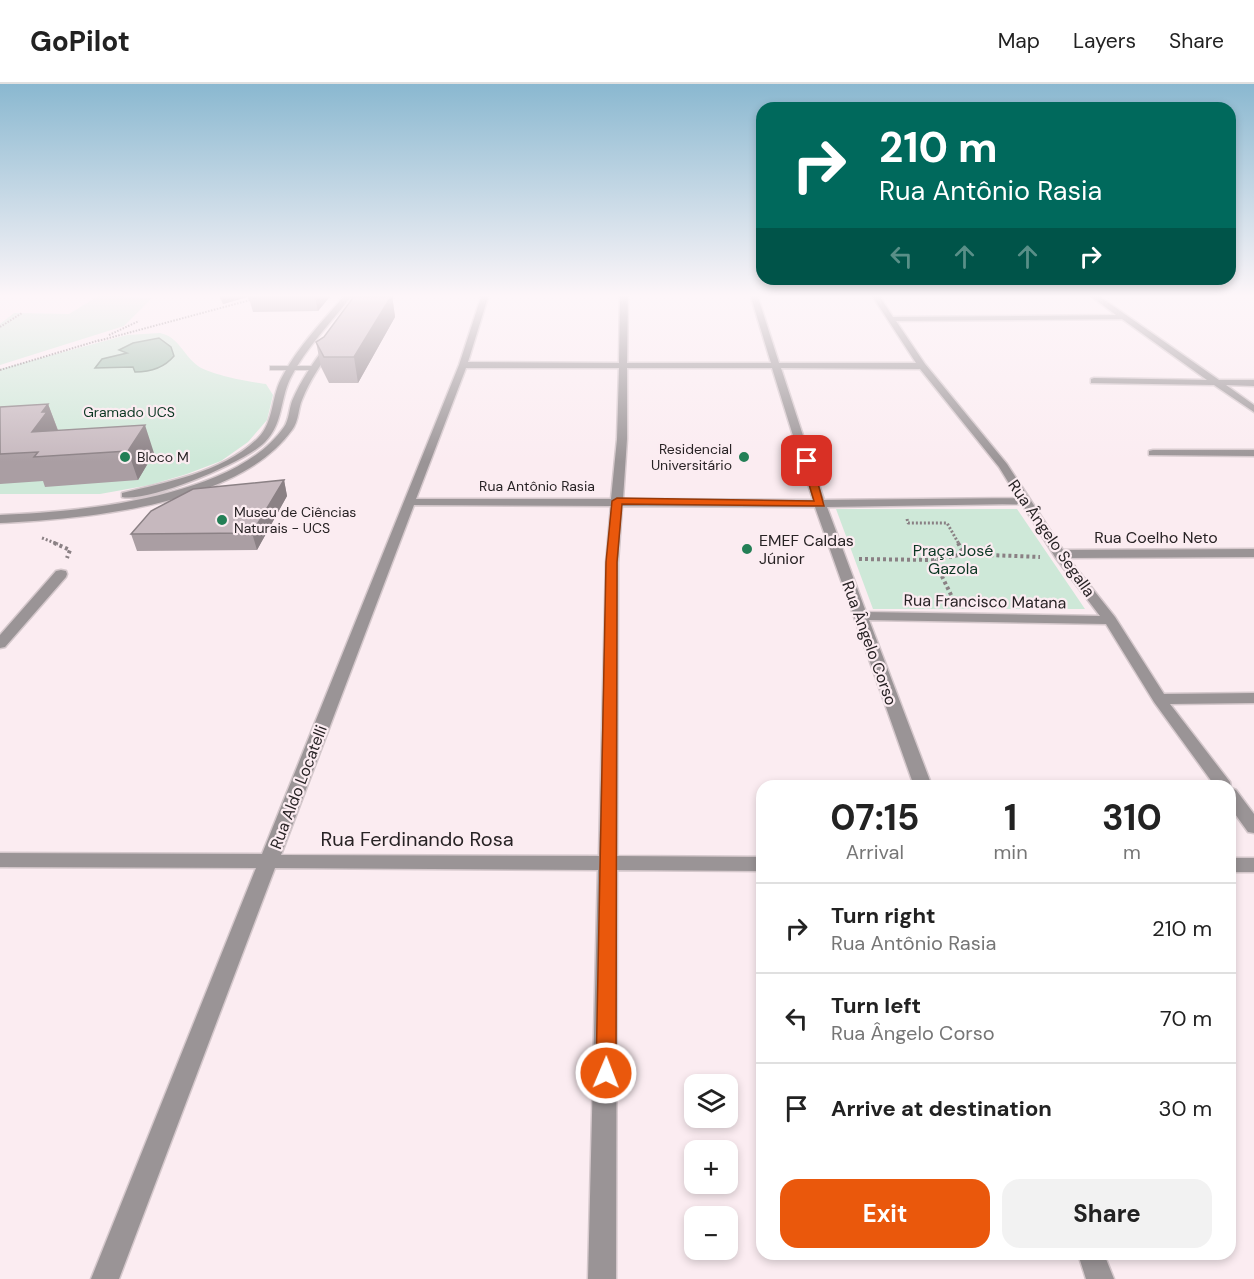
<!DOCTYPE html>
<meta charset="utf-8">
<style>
body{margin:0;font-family:"DM Sans",sans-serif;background:#f2f2f2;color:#222;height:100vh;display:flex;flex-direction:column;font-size:22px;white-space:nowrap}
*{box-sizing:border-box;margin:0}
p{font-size:20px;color:#767676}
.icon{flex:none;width:33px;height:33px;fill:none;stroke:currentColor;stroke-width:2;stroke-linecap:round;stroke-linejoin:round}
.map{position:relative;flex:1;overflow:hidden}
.drawer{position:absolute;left:756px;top:696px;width:480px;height:480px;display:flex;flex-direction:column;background:#fff;border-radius:18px;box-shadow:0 3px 9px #0003}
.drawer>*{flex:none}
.top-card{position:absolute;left:756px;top:18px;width:480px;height:183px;border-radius:18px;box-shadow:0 3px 9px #0003;background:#00695c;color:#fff;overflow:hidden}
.fabs{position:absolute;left:684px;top:990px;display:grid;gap:12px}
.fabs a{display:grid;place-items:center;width:54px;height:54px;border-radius:12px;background:#fff;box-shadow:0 3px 9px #0003;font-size:30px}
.pin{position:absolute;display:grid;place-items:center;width:51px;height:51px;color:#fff;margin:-26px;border-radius:12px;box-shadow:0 3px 9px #0006}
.me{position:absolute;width:66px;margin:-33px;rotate:1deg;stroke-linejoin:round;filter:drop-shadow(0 0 4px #0008)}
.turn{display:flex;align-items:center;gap:21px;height:126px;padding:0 24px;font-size:27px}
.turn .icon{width:78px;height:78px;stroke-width:2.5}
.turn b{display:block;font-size:42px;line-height:51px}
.lanes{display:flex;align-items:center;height:57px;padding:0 24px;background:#0003;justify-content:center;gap:30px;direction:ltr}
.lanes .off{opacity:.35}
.eta{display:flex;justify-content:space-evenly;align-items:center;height:102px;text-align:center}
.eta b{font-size:36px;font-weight:700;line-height:42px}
.cta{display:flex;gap:12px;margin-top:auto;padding:12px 24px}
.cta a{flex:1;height:69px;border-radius:18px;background:#ea580c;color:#fff;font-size:24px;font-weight:700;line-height:69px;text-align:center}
.cta a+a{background:#f2f2f2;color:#222}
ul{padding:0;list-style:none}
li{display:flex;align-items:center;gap:18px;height:90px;padding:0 24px;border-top:2px solid #e0e0e0}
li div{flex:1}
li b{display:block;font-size:22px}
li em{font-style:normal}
header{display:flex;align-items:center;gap:36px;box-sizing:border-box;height:84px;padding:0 30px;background:#fff;border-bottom:2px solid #e0e0e0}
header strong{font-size:28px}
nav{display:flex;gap:33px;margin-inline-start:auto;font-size:21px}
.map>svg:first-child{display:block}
.green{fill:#cee8d8}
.water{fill:#9ebfac;stroke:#7b9084;stroke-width:1.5}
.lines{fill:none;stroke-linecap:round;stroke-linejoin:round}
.lane-casing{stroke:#d5c8cc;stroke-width:2}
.street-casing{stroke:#d5c8cc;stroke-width:3}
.path-far2{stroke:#8a8084;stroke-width:2;stroke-dasharray:1.5 1.5;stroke-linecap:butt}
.path-far1{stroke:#8a8084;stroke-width:3;stroke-dasharray:2 2;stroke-linecap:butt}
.path{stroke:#8a8084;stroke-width:4;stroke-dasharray:3 3;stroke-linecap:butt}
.lane{fill:#9a9496;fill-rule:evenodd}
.street{fill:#9a9496;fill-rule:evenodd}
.wall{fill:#aa9ea3}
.shaded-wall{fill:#8b8185}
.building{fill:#c6b8be;stroke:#8b8185;stroke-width:1.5}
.route{fill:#ea580c;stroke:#983908;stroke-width:1.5}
.poi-dot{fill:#237f56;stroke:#fbecf1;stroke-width:2}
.labels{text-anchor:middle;stroke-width:4.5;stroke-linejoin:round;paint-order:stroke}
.far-park-label{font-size:14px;fill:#0c3723;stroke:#fbecf1}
.far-poi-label{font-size:14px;fill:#282325;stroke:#fbecf1;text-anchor:start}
.far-street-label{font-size:14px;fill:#282325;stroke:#fbecf1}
.street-label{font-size:16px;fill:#282325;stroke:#fbecf1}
.poi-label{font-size:16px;fill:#282325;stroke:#fbecf1;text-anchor:start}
.park-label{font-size:16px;fill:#0c3723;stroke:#fbecf1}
.near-street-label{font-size:20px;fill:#282325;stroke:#fbecf1}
</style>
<header>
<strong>GoPilot</strong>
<nav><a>Map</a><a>Layers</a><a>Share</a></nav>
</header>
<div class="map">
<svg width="1254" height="1195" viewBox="0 0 1254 1195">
<rect width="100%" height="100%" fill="#fbecf1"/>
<path class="green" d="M100 211 152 214 124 242 0 281V240L14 229 69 230Z
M160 249C179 253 183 271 198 282 211 291 250 298 266 300L273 311 267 336 248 358 221 377 187 390 150 401 100 410H0V285L127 251Z
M836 425H1017L1085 525H873Z"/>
<path class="water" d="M159 254 171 263 174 272C164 284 151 288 135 288L133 283 95 284 102 275 127 269 119 266 133 259Z"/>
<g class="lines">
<g class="lane-casing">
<path id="lane" d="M270 282H312L316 284 312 286H270Z"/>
</g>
<g class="street-casing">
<path id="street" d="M346 210H353C332 238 306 263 290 295 280 316 283 340 265 358 246 378 148 419 122 413V409C167 398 224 388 258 354 274 338 271 314 281 295 297 263 323 237 346 210Z
M482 210H489L468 278 619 279 620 210H628L627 279H771L750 210H757L779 279H916L871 210H878L893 233 1116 231 1088 210H1096L1219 296H1254V302L1226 301 1254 321V328L1214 301 1091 299V295L1094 294 1207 296 1122 235 896 237 925 280 1007 380 1063 466 1254 465V473L1068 474 1115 533 1164 610 1254 609V619L1170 620 1230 698 1231 704 1236 706 1254 730V749L1248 748 1230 723V702H1215L1154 618 1106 540 869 536 932 702H914L815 423 622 422 618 479 617 772 762 773V787L617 786 616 1195H588L598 786 275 784 119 1195H91L256 784 0 783V769L262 770 459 281ZM466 284H619L617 355 611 415H416ZM627 284H772L813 416 623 415 627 355ZM781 284 920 285 999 383 1018 414 824 416ZM1022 420 1055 473 1100 532 866 528 827 423ZM414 421 611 422 606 479 599 772 281 771Z
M328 259 335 261C322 278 310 296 302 316 298 325 299 337 292 346 239 421 85 435 0 439V431C79 428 235 414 284 343 289 336 289 325 292 317 301 296 314 277 328 259Z
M1153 366H1254V372L1149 371V367Z
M61 486 66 487 67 490 66 493 5 563 0 564V551L56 487Z
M1230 774H1254V788H1230Z
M1078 1170H1104L1114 1195H1086Z"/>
</g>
<path class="path-far2" d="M0 243 22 229
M109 251 139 237
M98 257 254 215
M0 286 100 256"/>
<path class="path-far1" d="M907 435 908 439H947L959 460
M42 454 58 460"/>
<path class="path" d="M54 459 70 466 67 474
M958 459 964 470
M859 475 934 476 964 470 1040 473
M934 476 954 517"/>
<use href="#lane" class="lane"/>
<use href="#street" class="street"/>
</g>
<path class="wall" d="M218 210H332L318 227 253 228 249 214 251 212 223 220Z
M392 211 395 233 358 299H329L321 283 316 258Z
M48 320 58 346 154 369 138 396 45 403 43 397 0 400V323Z
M284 396 287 412 257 466 137 467 131 450Z"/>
<path class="shaded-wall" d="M220 210H258L223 220Z
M318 210H332L318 227 315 213Z
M392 211 395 233 358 299 354 273Z
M48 320 58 347 32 348 42 328Z
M145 341 154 369 138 396 128 367Z
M284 396 287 412 257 466 252 449Z"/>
<path class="building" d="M253 210H318L315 213 249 214Z
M355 211H392L354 273H324L316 258 324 253Z
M48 320 42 328H47L32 348 145 341 128 367 34 373 38 368 0 370V323Z
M284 396 252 449 131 450 151 427 193 405Z"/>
<linearGradient id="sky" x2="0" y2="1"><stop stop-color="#8ab8d0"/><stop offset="0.56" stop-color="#fdf6f9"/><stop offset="1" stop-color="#fdf6f9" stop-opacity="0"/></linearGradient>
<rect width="1254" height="378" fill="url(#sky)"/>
<path class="route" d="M807 374 812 377 824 422 622 420 617 478 616 989 613 996 606 999 599 996 596 989 606 478 612 417 617 414 814 417 802 377Z"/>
<g class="poi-dot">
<circle cx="125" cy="373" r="6"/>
<circle cx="744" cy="373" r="6"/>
<circle cx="222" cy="436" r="6"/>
<circle cx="747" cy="465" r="6"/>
</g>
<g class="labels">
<g class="far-park-label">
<text x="129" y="333">Gramado UCS</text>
</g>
<g class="far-poi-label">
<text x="732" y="370" text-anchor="end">Residencial<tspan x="732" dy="16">Universitário</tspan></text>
<text x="137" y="378">Bloco M</text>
<text x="234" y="433">Museu de Ciências<tspan x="234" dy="16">Naturais - UCS</tspan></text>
</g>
<g class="far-street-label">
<text x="537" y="407">Rua Antônio Rasia</text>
</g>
<g class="street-label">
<text x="1156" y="459">Rua Coelho Neto</text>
<text transform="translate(1052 454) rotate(55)" y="6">Rua Ângelo Segalla</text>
<text transform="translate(985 517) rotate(1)" y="6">Rua Francisco Matana</text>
<text transform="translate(870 559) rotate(70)" y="6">Rua Ângelo Corso</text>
<text transform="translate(298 703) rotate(-69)" y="6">Rua Aldo Locatelli</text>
</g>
<g class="poi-label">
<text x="759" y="462">EMEF Caldas<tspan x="759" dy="18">Júnior</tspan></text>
</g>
<g class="park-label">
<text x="953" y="472">Praça José<tspan x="953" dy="18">Gazola</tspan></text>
</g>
<g class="near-street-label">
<text x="417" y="762">Rua Ferdinando Rosa</text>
</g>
</g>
</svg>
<div class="fabs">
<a><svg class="icon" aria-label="layers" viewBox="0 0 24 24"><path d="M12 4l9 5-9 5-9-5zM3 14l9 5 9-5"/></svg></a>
<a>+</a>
<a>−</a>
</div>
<div class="pin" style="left:807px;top:377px;background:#d93025"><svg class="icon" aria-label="arrive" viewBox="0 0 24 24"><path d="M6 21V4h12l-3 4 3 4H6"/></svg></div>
<svg class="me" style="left:606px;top:989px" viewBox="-20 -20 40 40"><circle r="17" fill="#ea580c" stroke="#fff" stroke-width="3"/><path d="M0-11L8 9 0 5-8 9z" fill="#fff"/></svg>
<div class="top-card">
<div class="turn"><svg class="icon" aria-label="right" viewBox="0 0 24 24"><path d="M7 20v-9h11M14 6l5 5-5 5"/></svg><div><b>210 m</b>Rua Antônio Rasia</div></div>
<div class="lanes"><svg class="icon off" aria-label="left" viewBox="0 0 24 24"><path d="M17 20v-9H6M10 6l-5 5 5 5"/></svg><svg class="icon off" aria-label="ahead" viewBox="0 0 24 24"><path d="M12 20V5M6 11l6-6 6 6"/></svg><svg class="icon off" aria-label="ahead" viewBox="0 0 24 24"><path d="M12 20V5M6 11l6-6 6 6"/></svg><svg class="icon" aria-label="right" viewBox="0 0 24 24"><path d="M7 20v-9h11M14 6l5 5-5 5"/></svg></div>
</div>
<section class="drawer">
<div class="eta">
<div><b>07:15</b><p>Arrival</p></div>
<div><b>1</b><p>min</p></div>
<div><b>310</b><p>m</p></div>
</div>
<ul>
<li><svg class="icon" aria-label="right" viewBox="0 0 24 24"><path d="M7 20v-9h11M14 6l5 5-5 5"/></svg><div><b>Turn right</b><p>Rua Antônio Rasia</p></div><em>210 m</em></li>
<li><svg class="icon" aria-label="left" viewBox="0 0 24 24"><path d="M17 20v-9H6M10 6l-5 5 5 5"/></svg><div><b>Turn left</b><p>Rua Ângelo Corso</p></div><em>70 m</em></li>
<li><svg class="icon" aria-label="arrive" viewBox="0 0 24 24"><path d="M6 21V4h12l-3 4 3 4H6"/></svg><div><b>Arrive at destination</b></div><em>30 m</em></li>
</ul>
<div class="cta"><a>Exit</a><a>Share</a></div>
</section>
</div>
